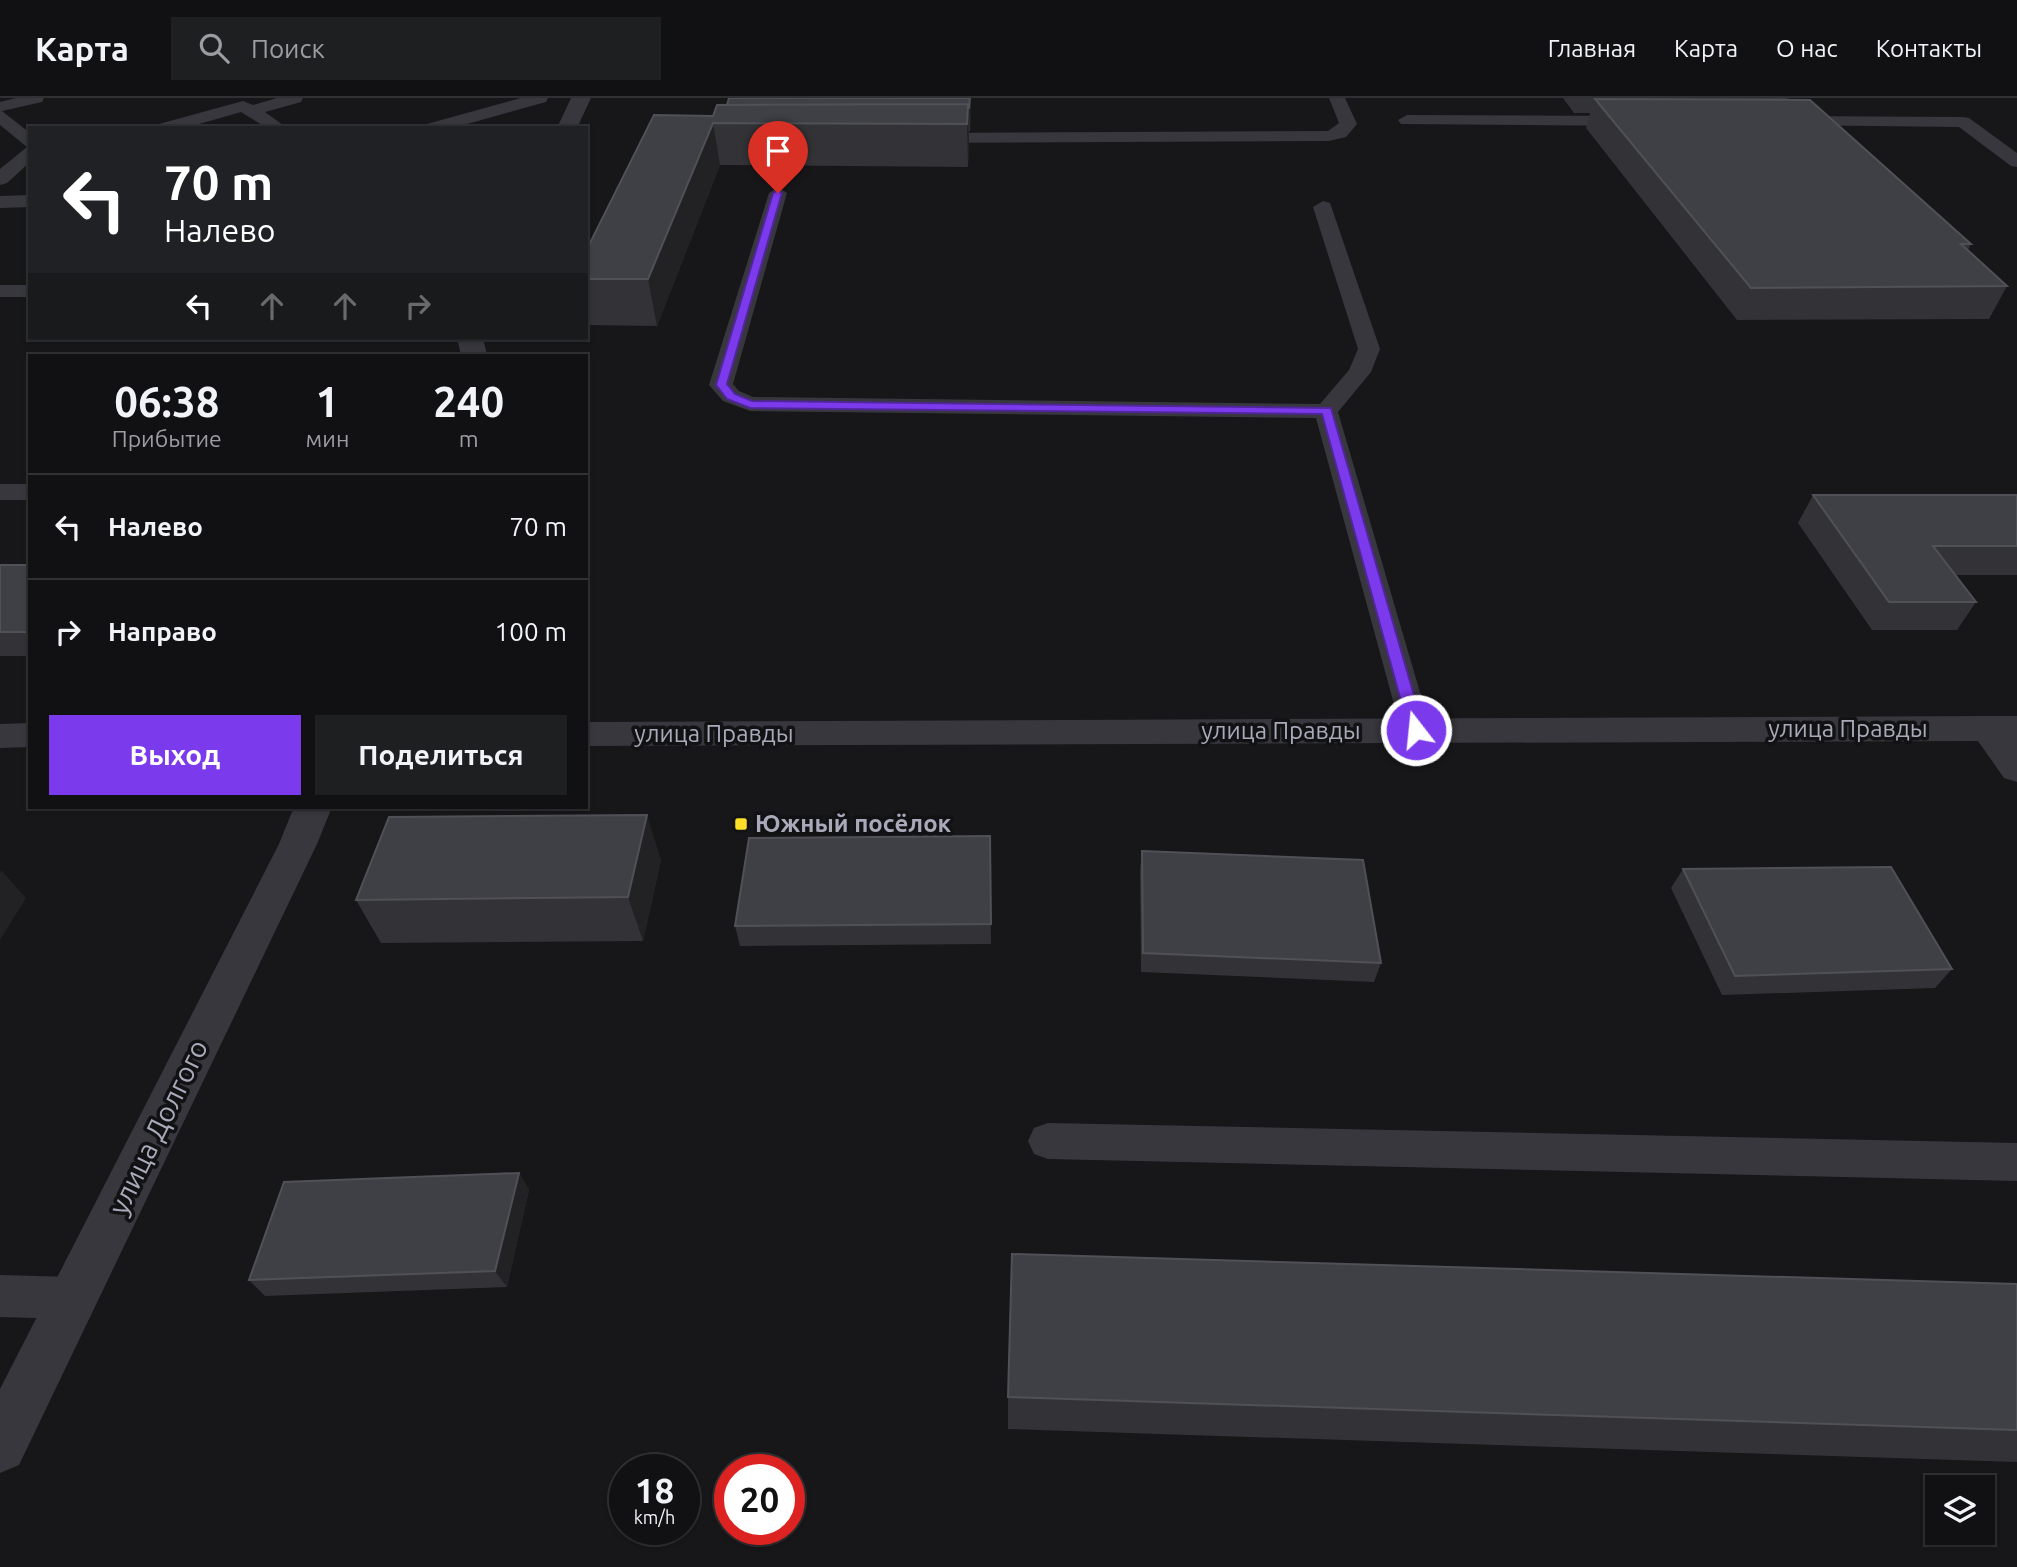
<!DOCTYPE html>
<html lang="ru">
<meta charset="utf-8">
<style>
body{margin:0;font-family:Ubuntu,sans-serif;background:#1e1f21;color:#f1f3f6;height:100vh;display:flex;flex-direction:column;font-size:26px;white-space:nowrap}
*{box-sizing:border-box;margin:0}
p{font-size:23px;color:#9c9da0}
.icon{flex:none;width:38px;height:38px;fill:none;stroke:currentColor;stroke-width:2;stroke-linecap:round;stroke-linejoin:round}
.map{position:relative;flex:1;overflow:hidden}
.side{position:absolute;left:28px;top:256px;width:560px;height:455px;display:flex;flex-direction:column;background:#111113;border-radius:0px;box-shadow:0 2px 5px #0004,0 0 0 2px #303133}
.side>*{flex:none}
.top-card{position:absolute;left:28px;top:28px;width:560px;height:214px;border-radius:0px;box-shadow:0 2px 5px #0004,0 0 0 2px #303133;background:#202124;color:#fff;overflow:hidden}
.controls{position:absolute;left:1925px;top:1377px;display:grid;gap:14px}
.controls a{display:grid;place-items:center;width:70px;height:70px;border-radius:0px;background:#111113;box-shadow:0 2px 5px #0004,0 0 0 2px #303133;font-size:35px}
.speed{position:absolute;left:609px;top:1356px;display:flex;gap:14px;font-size:35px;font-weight:700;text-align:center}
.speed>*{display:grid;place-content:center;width:91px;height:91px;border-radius:50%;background:#111113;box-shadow:0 2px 5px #0004,0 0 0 2px #303133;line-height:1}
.speed small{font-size:18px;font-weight:400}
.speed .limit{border:10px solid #d22;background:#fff;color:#111}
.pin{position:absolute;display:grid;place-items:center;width:60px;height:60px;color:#fff;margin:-72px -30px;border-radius:50% 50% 50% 0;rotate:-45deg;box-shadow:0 0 7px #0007}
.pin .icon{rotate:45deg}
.me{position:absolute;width:77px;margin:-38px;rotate:344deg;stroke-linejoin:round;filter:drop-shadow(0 0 5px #0008)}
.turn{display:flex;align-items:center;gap:24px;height:147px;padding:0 21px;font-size:32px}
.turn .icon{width:91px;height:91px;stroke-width:2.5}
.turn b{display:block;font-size:49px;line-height:60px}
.lanes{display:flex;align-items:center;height:66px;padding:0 21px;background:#0003;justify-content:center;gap:35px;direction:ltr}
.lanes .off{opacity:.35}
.eta{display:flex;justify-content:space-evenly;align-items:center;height:119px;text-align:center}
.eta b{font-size:42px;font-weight:600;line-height:49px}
.cta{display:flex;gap:14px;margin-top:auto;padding:14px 21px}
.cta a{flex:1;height:80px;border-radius:0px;background:#7c3aed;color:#fff;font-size:28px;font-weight:600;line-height:80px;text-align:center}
.cta a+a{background:#1e1f21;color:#f1f3f6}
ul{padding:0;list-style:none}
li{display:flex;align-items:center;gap:21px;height:105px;padding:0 21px;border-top:2px solid #303133}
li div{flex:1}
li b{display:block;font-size:26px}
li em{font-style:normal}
header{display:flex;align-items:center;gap:42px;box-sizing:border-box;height:98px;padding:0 35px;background:#111113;border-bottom:2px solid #303133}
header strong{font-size:33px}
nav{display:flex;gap:38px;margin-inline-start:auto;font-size:24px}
.search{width:490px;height:63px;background:#1e1f21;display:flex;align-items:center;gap:18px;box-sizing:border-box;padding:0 24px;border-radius:0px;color:#9c9da0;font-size:26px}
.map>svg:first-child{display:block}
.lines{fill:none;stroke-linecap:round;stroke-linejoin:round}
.service{fill:#38373e;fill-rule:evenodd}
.minor{fill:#38373e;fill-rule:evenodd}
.tertiary{fill:#38373e;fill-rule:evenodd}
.wall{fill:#333337}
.shaded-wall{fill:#222225}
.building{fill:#3f4045;stroke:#505057;stroke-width:2}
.route{fill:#7c3aed;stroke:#51269a;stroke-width:2}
.poi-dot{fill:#ffde29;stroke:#121214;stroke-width:2.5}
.labels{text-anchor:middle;stroke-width:7;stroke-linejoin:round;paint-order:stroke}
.street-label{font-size:24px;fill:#a8aaba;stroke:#121214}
.poi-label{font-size:24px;font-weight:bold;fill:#a8aaba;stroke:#121214;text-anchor:start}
.near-street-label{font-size:28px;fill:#a8aaba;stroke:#121214}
</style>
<header>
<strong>Карта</strong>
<div class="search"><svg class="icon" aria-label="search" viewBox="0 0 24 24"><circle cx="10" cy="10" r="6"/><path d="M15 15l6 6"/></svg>Поиск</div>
<nav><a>Главная</a><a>Карта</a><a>О нас</a><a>Контакты</a></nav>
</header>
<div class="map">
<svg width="2017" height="1469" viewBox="0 0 2017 1469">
<rect width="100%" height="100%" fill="#171719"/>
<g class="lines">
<path class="service" d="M16 0H44L42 4 2 13 30 35V64L7 85 0 87V71L27 49 0 27V4Z
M277 0H303L301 4 265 14 287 30H267L241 14 185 30H157L159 26 243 3 253 7Z
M521 0H548L546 4 453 30H425L427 26Z
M1329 0H1345L1357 26 1346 39 1329 43 922 45 913 40 922 35 1328 33 1339 25Z
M1407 17 1632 18 1641 23 1632 28 1401 26 1398 22Z
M1788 18 1963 19 1969 20 2017 55V69L2011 68 1959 29 1782 27 1779 23Z
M778 89 787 95 733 286 739 293 753 299 1320 306 1349 272 1358 251 1313 109 1323 103 1330 105 1380 251 1371 274 1338 314 1431 632 1427 640 1416 643 1405 640 1401 632 1316 320 750 313 723 303 709 287 769 95Z
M30 97V109L0 110V98Z
M0 187H30V199H0Z
M0 386H30V402H0Z
M1048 1025 2017 1045V1083L1048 1061 1034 1056 1028 1043 1034 1030Z
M0 1177 73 1179 88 1185 95 1200 88 1215 73 1221 0 1219Z"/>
<path class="minor" d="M571 0H591L577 30H557Z
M457 240H483L487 257H461Z
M294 709H332L317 746 19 1367 0 1375V1291L279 746Z"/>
<path class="tertiary" d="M1988 618H2017V684L2004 680 1978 643 586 648V624Z
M30 625V649L0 650V626Z"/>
</g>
<path class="wall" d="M729 0H971L970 33H969L968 69 720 67 657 228 586 227V181L713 18 727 7Z
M1563 0H1788L1787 2 1971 146 1968 152 2007 188 1989 221 1737 222 1586 30 1590 15H1574Z
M1813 397H2017V477H1955L1976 504 1957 532H1872L1798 425Z
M0 467H30V558H0Z
M990 738 991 846 740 848 735 828Z
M1142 753 1381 865 1374 884 1141 874 1140 773Z
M661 762 643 843 381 845 356 802Z
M1683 771 1952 871 1935 890 1722 897 1671 790Z
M519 1075 529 1092 507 1189 265 1198 249 1182Z
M2017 1186V1364L1008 1331V1299Z"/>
<path class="shaded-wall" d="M970 0H971L970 33 969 10Z
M968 6 969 48 968 69 967 26Z
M713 25 720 67 657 228 648 181Z
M647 717 661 762 643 843 628 799Z
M1 772 26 800 0 842V775Z
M519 1075 529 1092 507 1189 495 1173Z"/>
<path class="building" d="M729 0H970L969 10H968V6L727 7Z
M1595 1 1810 2 1971 146H1961L2007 188 1751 190Z
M968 6 967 26 713 25 648 181H586V153L654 17 713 18 717 7Z
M1813 397H2017V448H1933L1976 504H1889Z
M0 467H30V534H0Z
M647 717 628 799 356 802 389 719Z
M990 738 991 826 735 828 749 740Z
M1142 753 1363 762 1381 865 1143 855Z
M1891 769 1952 871 1735 878 1683 771Z
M519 1075 495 1173 249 1182 284 1084Z
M1012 1156 2017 1186V1332L1008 1299Z"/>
<path class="route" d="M778 92 782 95 727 286 735 296 752 303 1331 310 1424 632 1422 636 1416 637 1409 632 1322 316 750 310 727 301 716 287 773 95Z"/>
<rect class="poi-dot" x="734" y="719" width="14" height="14" rx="3.5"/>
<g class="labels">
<g class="street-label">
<text x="1848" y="639">улица Правды</text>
<text x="1281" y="641">улица Правды</text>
<text x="714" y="644">улица Правды</text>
</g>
<g class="poi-label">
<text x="755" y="734">Южный посёлок</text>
</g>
<g class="near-street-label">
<text transform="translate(158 1029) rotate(-64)" y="10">улица Долгого</text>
</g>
</g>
</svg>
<div class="controls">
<a><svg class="icon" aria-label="layers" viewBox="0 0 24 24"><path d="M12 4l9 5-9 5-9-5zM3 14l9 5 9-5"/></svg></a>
</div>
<div class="speed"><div>18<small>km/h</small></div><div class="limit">20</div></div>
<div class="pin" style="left:778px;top:95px;background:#d93025"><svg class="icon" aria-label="arrive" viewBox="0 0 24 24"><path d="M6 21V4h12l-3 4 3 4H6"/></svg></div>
<svg class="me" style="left:1416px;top:632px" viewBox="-20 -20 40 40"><circle r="17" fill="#7c3aed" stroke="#fff" stroke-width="3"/><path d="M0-11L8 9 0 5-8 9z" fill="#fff"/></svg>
<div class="top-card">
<div class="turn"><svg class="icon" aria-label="left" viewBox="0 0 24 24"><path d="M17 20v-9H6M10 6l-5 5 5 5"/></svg><div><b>70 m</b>Налево</div></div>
<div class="lanes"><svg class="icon" aria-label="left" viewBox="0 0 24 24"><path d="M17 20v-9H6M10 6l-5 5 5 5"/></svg><svg class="icon off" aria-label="ahead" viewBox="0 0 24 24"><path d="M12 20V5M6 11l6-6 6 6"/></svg><svg class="icon off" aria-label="ahead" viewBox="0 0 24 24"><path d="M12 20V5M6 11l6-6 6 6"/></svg><svg class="icon off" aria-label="right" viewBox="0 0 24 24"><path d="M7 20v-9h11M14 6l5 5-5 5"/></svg></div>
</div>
<section class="side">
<div class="eta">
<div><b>06:38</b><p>Прибытие</p></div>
<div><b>1</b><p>мин</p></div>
<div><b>240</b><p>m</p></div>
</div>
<ul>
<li><svg class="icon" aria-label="left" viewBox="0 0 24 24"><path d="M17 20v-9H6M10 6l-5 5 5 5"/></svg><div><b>Налево</b></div><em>70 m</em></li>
<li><svg class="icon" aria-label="right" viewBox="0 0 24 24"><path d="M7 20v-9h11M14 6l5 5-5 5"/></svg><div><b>Направо</b></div><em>100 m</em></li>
</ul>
<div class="cta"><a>Выход</a><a>Поделиться</a></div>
</section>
</div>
